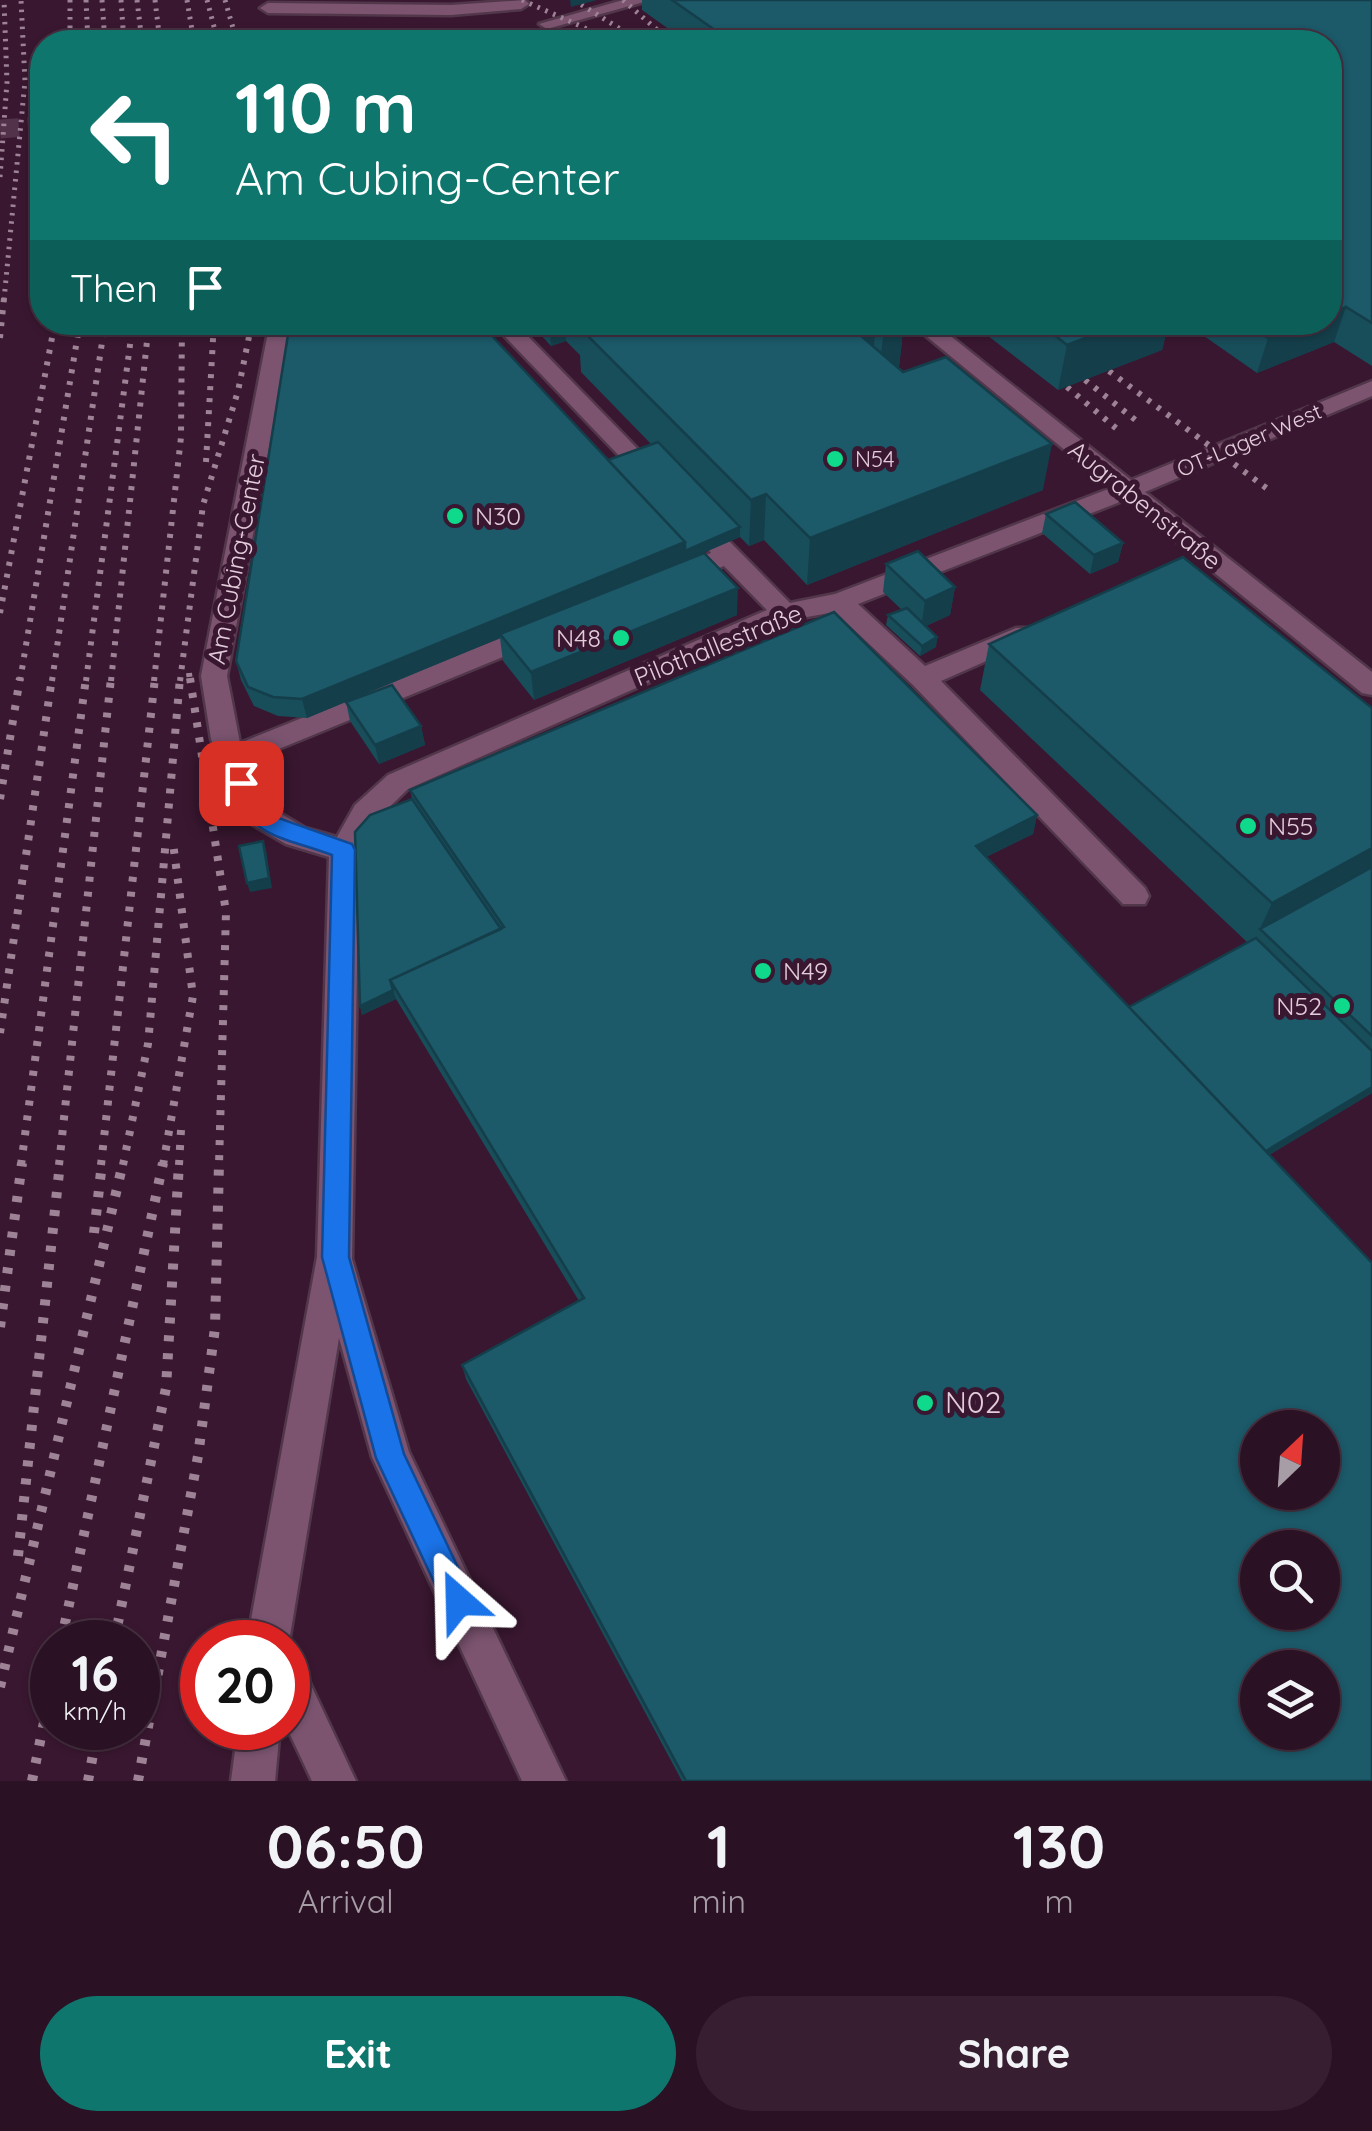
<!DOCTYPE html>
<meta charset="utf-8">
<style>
body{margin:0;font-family:Quicksand,sans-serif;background:#371f31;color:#f1f3f6;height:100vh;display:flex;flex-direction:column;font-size:38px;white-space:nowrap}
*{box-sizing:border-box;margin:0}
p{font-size:32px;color:#a69da6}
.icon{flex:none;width:55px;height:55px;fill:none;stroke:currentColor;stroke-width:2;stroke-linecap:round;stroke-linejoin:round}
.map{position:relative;height:1781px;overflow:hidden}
.details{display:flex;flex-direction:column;background:#2b1124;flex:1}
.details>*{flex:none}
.banner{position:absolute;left:30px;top:30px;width:1312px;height:305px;border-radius:40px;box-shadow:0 2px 8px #0004,0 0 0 2px #473141;background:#0f766e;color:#fff;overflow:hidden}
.needle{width:65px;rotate:25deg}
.tools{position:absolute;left:1240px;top:1410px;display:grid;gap:20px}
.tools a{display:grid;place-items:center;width:100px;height:100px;border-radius:50%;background:#2b1124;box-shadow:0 2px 8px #0004,0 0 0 2px #473141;font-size:50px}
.speed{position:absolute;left:30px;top:1620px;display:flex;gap:20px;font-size:50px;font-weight:700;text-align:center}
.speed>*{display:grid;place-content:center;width:130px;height:130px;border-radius:50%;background:#2b1124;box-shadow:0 2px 8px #0004,0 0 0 2px #473141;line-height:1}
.speed small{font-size:25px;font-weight:400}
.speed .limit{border:15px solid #d22;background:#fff;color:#111}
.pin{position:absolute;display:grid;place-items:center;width:85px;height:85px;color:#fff;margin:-42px;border-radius:20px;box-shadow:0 5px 15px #0006}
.me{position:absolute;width:110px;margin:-55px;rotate:335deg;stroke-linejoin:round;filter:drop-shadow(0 0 8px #0008)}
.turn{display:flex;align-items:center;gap:35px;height:210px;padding:0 40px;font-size:45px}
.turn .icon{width:130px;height:130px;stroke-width:2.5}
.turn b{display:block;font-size:70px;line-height:85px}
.then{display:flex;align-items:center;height:95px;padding:0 40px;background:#0003;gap:20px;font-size:38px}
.eta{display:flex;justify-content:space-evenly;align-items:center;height:170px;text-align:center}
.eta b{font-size:60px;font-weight:700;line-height:70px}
.action{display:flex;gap:20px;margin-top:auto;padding:20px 40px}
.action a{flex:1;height:115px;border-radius:60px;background:#0f766e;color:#fff;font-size:40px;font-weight:700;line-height:115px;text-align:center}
.action a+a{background:#371f31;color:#f1f3f6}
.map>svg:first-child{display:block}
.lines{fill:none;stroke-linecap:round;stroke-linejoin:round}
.minor-tunnel{stroke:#52324a;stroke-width:19;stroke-dasharray:19 9;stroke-linecap:butt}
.minor-casing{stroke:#52374b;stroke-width:5}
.minor{fill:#7c5470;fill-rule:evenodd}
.rail-far3{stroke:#9e8396;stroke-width:5;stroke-dasharray:2.5 6;stroke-linecap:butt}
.rail-far2{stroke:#9e8396;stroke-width:6;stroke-dasharray:4 8;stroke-linecap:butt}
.rail-far1{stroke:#9e8396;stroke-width:8;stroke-dasharray:5 10;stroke-linecap:butt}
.rail{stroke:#9e8396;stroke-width:10;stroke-dasharray:6 12;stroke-linecap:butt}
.wall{fill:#184d5a}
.shaded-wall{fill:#143e4a}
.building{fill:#1c5969;stroke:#143e4a;stroke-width:2.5;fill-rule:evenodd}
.route{fill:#1a73e8;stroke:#114b97;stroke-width:2.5}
.poi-dot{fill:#0fd98a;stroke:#391730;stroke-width:4}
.labels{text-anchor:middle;stroke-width:10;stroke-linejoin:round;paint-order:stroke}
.far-street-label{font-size:22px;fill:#e3ccdb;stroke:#391730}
.far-poi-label{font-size:22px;fill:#e3ccdb;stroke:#391730;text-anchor:start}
.street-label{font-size:25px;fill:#e3ccdb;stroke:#391730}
.poi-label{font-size:25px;fill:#e3ccdb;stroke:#391730;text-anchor:start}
.near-poi-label{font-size:30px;fill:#e3ccdb;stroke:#391730;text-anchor:start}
</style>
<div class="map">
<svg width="1372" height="1781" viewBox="0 0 1372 1781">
<rect width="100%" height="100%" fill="#391730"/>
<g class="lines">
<path class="minor-tunnel" d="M0 129 42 126"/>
<g class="minor-casing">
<path id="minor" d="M525 0 529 4 521 9 451 15 268 13 260 8 268 3 451 5Z
M623 0H651L547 29 539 24Z
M270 322H292L227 676 240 743 531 626 540 623 553 632 549 638 247 762 263 803 305 828 337 837 355 805 388 775 767 610 724 566 684 583H666L662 577 666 571 711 553 705 544 708 538H726L790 603 835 594 1111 488 909 322H933L1131 480 1372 381V396L1145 492 1372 672V695L1362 693 1125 500 858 604 925 666 1016 628H1034L1038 634 1034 640 941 681 1145 888 1149 896 1145 904H1123L913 685 835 612 790 620 408 789 375 821 359 850 352 1259 409 1452 566 1781H522L372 1457 339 1338 289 1642H247L317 1257 329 857 286 844 241 818 211 739 201 676Z
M491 322H514L665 477V487H649Z
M288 1662 303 1668 356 1781H312L287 1728Z
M238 1728H280L275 1781H231Z"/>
</g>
<use href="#minor" class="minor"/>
<path class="rail-far3" d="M70 0V42
M86 0 88 42
M102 0 105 42
M121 0 124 42
M137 0 142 42
M155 0 160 42
M187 0 194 42
M207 0 218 42
M225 0 237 42
M522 0 616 42
M574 0 641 42
M623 0 671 42
M0 177 7 82 4 0
M4 300 25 81 21 0"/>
<path class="rail-far2" d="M0 338 4 298
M1109 371 1269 490
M1085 380 1138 422
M1067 387 1117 429
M206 462 214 322
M0 613 55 322
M189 673 190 681
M20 681 80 322
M52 681 105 322
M86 681 133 322
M111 681 149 322
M154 681 181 437 182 322
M180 681 203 505 238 391 252 322"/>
<path class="rail-far1" d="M190 678 226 912 219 1165
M0 799 20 678
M0 1033 52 678
M21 1165 86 678
M59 1165 111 678
M101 1165 155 678
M123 1165 148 1044 180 678
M163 1165 193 996 173 843
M179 1165 181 1130"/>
<path class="rail" d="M94 1233 102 1163
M0 1327 22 1163
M18 1556 60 1163
M61 1642 163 1163
M114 1642 166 1388 179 1163
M0 1687 123 1163
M32 1781 52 1683
M88 1781 98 1728
M138 1781 198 1456 215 1328 219 1163"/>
</g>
<path class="wall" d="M642 0H1372V366L1334 342 1257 373 1184 322H1330V42H687L642 10Z
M539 322H904L899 367H897L1043 490 807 585 764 540 749 546 740 537 700 554 737 615 534 700 503 661 500 638 307 718 278 716 254 706 241 680 236 661 608 460 651 444 581 372 580 355 566 341 551 346 540 334Z
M970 322H1169L1162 350 1058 390Z
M1046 514 1123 543 1118 562 1090 574 1042 533Z
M886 564 955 587 950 615 926 626 937 637 936 647 920 656 886 625 888 615 902 610 883 592Z
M989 644 1372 708V1093L1269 1155 1372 1781H682L466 1379 462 1365 579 1301 396 999 362 1015 360 1006 412 799 410 790 1037 815 1033 834 986 857 1129 1007 1247 942 980 690Z
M346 702 421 726 425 745 379 764 350 721Z"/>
<path class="shaded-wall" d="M570 0H597L571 7Z
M1346 307 1334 342 1257 373 1268 338 1307 322H1330V314Z
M549 322H565L566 341 551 346Z
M873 322H876L872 367 853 329Z
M900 322H904L899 367 879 374 884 328Z
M1127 322H1169L1162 350 1058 390 1067 345Z
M1052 444 1043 490 807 585 810 538Z
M766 494 764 540 749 546 751 500Z
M740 527V537L685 561V551Z
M685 542V561L500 634V638L307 718 302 699Z
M1123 543 1118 562 1090 574 1094 555Z
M955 587 950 615 921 628 925 601Z
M738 588 737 615 534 700 531 672Z
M937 637 936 647 920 656 922 646Z
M421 726 425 745 379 764 375 745Z
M1037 815 1033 834 972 864 976 846Z
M263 841 266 850 272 888 250 892 247 883Z
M1372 848V880L1260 929 1272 903Z
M393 990 396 999 362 1015 360 1006Z
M1372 1087V1093L1254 1164 1258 1155Z"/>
<path class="building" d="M672 0H1372V323L1346 307 1330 314V42H732Z
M290 322H479L685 542 302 699 273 697 248 687 236 661Z
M590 322H873L853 329 903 372 946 357 1052 444 810 538 766 494 751 500 578 326Z
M878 322H900L884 328Z
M1038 322H1127L1067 345Z
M1245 322H1307L1268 338Z
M658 442 740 527 685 551V542L608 460Z
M1075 502 1123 543 1094 555 1046 514Z
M918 551 955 587 925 601 886 564Z
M704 553 738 588 531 672 500 634Z
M1183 557 1372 708V848L1272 903 989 644Z
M907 608 937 637 922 646 888 615Z
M834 612 1037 815 976 846 1372 1263V1781H686L462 1365 584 1298 390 980 504 927 410 790ZM1258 1428H1322V1492H1258ZM1258 1548H1322V1612H1258ZM1258 1668H1322V1732H1258Z
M392 685 421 726 375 745 346 702Z
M412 799 501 929 390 980 393 990 360 1006 355 832 370 815Z
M263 841 269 878 247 883 239 846Z
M1372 867V1036L1260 929Z
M1256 938 1372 1051V1087L1266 1151 1129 1007Z"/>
<path class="route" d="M241 775 249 778 260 805 278 818 352 844 355 850 349 1257 404 1454 474 1601 470 1612 459 1617 448 1612 376 1458 322 1257 332 855C281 836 250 839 230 783Z"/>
<g class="poi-dot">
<circle cx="835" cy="459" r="10"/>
<circle cx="455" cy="516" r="10"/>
<circle cx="621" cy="638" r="10"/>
<circle cx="1248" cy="826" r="10"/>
<circle cx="763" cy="971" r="10"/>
<circle cx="1342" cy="1006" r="10"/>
<circle cx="925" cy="1403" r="10"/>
</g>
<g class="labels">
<g class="far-street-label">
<text transform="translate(1249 440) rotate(-23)" y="8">OT-Lager West</text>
</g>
<g class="far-poi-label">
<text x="855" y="467">N54</text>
</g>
<g class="street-label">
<text transform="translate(1145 505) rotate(39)" y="9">Augrabenstraße</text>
<text transform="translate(236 559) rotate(-79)" y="9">Am Cubing-Center</text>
<text transform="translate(718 645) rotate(-22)" y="9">Pilothallestraße</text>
</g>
<g class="poi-label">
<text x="475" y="525">N30</text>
<text x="601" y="647" text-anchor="end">N48</text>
<text x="1268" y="835">N55</text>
<text x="783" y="980">N49</text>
<text x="1322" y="1015" text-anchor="end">N52</text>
</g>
<g class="near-poi-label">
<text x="945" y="1413">N02</text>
</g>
</g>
</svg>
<div class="tools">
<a><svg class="needle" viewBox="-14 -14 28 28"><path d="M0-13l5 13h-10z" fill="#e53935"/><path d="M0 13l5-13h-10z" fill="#a69da6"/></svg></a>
<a><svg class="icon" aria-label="search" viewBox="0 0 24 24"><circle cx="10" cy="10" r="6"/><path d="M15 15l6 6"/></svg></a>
<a><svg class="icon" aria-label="layers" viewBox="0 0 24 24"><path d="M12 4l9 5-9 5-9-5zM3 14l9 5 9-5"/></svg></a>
</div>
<div class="speed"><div>16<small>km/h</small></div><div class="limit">20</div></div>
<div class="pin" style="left:241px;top:783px;background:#d93025"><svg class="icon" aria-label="arrive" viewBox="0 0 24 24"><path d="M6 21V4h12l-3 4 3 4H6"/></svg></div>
<svg class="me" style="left:459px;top:1601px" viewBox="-20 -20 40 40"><path d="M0-17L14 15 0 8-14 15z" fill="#1a73e8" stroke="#fff" stroke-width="4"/></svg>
<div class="banner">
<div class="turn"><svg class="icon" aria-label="left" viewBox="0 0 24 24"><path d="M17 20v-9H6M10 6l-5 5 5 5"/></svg><div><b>110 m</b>Am Cubing-Center</div></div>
<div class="then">Then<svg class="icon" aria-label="arrive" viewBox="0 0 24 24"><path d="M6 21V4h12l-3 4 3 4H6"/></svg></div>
</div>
</div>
<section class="details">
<div class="eta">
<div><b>06:50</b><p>Arrival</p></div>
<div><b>1</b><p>min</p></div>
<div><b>130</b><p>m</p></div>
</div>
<div class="action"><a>Exit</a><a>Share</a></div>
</section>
